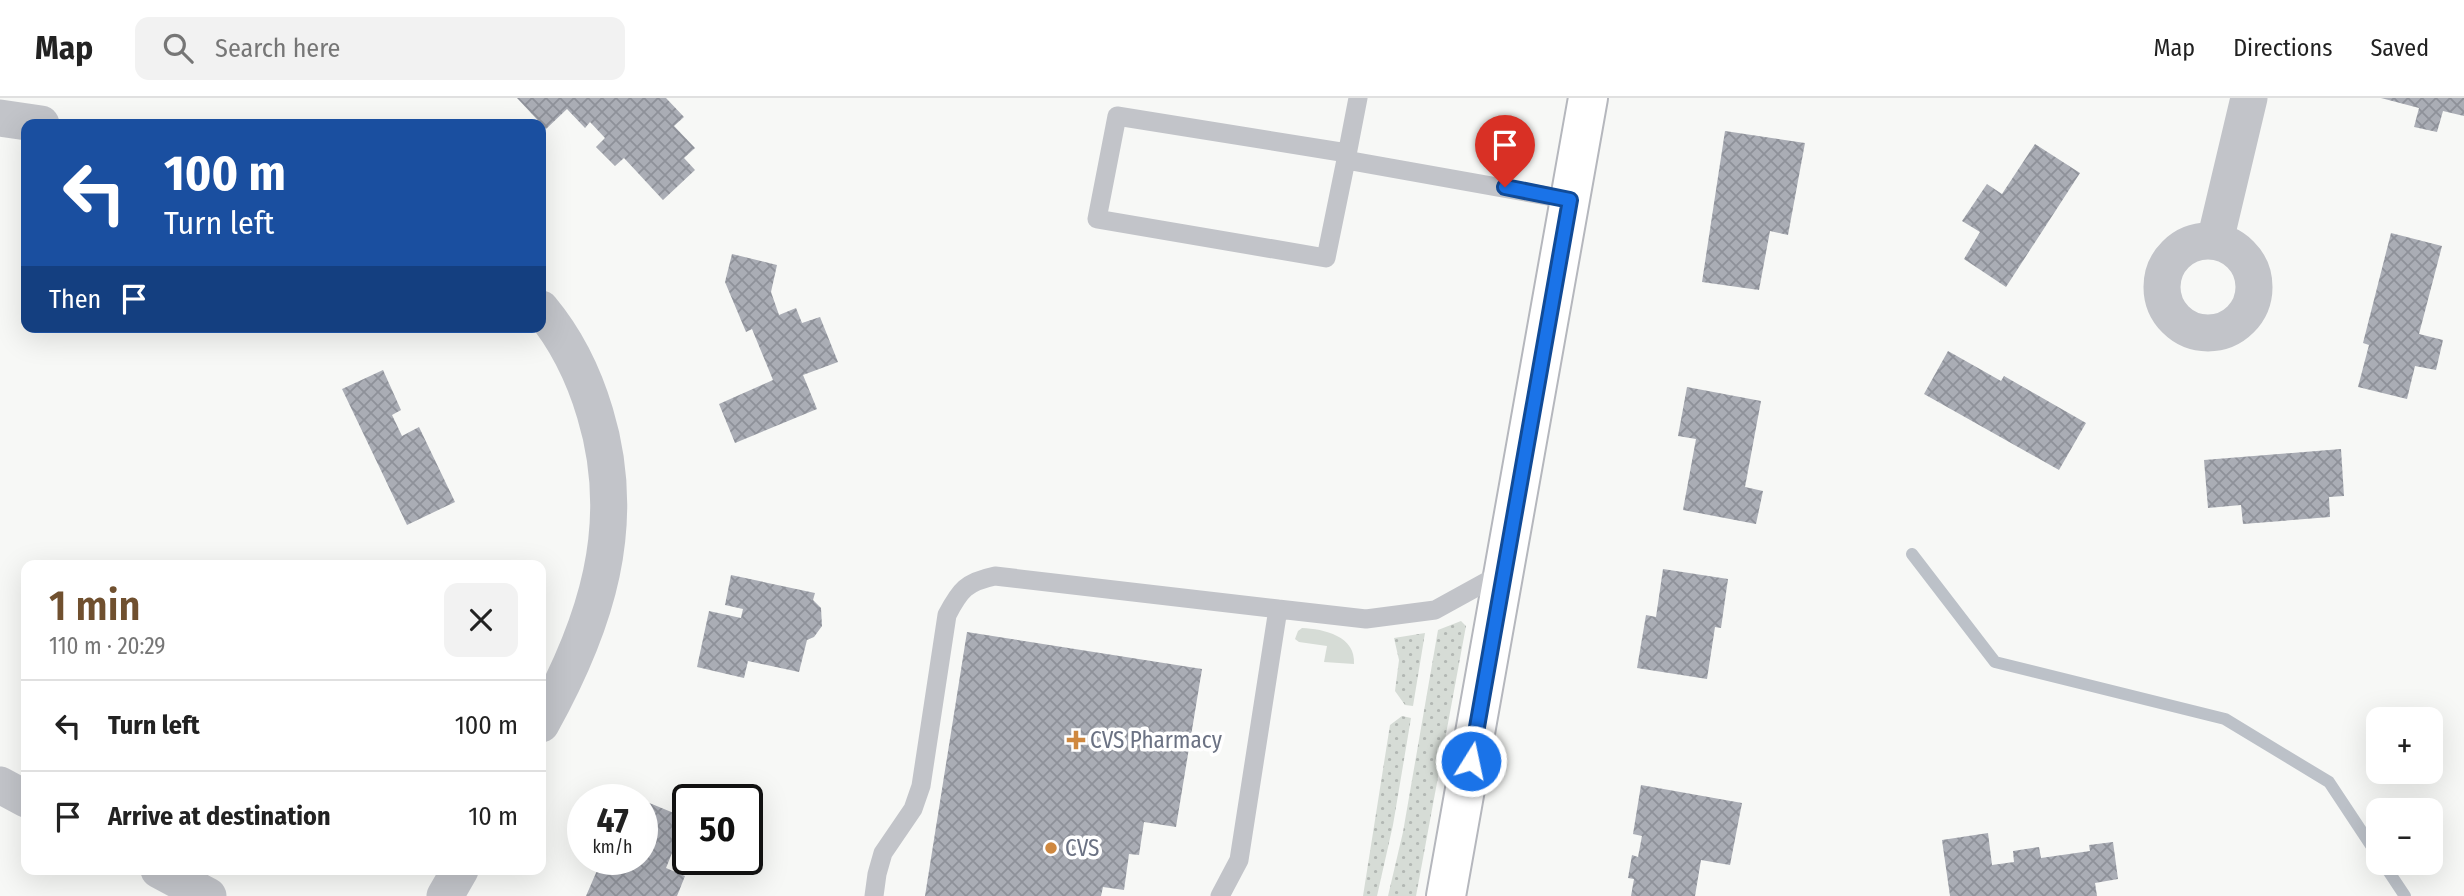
<!DOCTYPE html>
<meta charset="utf-8">
<style>
body{margin:0;font-family:"Fira Sans Condensed",sans-serif;background:#f2f2f2;color:#222;height:100vh;display:flex;flex-direction:column;font-size:26px;white-space:nowrap}
*{box-sizing:border-box;margin:0}
p{font-size:23px;color:#767676}
.icon{flex:none;width:38px;height:38px;fill:none;stroke:currentColor;stroke-width:2;stroke-linecap:round;stroke-linejoin:round}
.map{position:relative;flex:1;overflow:hidden}
.sheet{position:absolute;left:21px;top:462px;width:525px;height:315px;display:flex;flex-direction:column;background:#fff;border-radius:14px;box-shadow:0 7px 28px #0002}
.sheet>*{flex:none}
.banner{position:absolute;left:21px;top:21px;width:525px;height:214px;border-radius:14px;box-shadow:0 7px 28px #0002;background:#1a4fa0;color:#fff;overflow:hidden}
.fabs{position:absolute;left:2366px;top:609px;display:grid;gap:14px}
.fabs a{display:grid;place-items:center;width:77px;height:77px;border-radius:14px;background:#fff;box-shadow:0 7px 28px #0002;font-size:35px}
.speed{position:absolute;left:567px;top:686px;display:flex;gap:14px;font-size:35px;font-weight:700;text-align:center}
.speed>*{display:grid;place-content:center;width:91px;height:91px;border-radius:50%;background:#fff;box-shadow:0 7px 28px #0002;line-height:1}
.speed small{font-size:18px;font-weight:400}
.speed .limit{border:4px solid #111;border-radius:10px;background:#fff;color:#111}
.pin{position:absolute;display:grid;place-items:center;width:60px;height:60px;color:#fff;margin:-72px -30px;border-radius:50% 50% 50% 0;rotate:-45deg;box-shadow:0 0 7px #0007}
.pin .icon{rotate:45deg}
.me{position:absolute;width:77px;margin:-38px;rotate:10deg;stroke-linejoin:round;filter:drop-shadow(0 0 5px #0008)}
.turn{display:flex;align-items:center;gap:24px;height:147px;padding:0 28px;font-size:32px}
.turn .icon{width:91px;height:91px;stroke-width:2.5}
.turn b{display:block;font-size:49px;line-height:60px}
.then{display:flex;align-items:center;height:66px;padding:0 28px;background:#0003;gap:14px;font-size:26px}
.round{display:grid;place-items:center;flex:none;width:74px;height:74px;border-radius:14px;background:#f2f2f2}
.overview{display:flex;align-items:center;justify-content:space-between;height:119px;padding:0 28px}
h1{font-size:42px;font-weight:600;line-height:52px;color:#70502f}
ul{padding:0;list-style:none}
li{display:flex;align-items:center;gap:21px;height:91px;padding:0 28px;border-top:2px solid #e0e0e0}
li div{flex:1}
li b{display:block;font-size:26px}
li em{font-style:normal}
header{display:flex;align-items:center;gap:42px;box-sizing:border-box;height:98px;padding:0 35px;background:#fff;border-bottom:2px solid #e0e0e0}
header strong{font-size:33px}
nav{display:flex;gap:38px;margin-inline-start:auto;font-size:24px}
.search{width:490px;height:63px;background:#f2f2f2;display:flex;align-items:center;gap:18px;box-sizing:border-box;padding:0 24px;border-radius:14px;color:#767676;font-size:26px}
.map>svg:first-child{display:block}
.grass{fill:url(#grass-dots)}
.garden{fill:#d6dcd6}
.lines{fill:none;stroke-linecap:round;stroke-linejoin:round}
.stream{stroke:#bcc1c8;stroke-width:12}
.building{fill:url(#building-cross-hatch)}
.secondary-casing{stroke:#b5b7bd;stroke-width:42}
.service{stroke:#c2c4c9;stroke-width:19}
.minor{stroke:#c2c4c9;stroke-width:37}
.secondary{stroke:#fff;stroke-width:38}
.route-casing{stroke:#114b97;stroke-width:18}
.route{stroke:#1a73e8;stroke-width:12}
.poi-dot{fill:#cf883f;stroke:#fff;stroke-width:2.5}
.labels{text-anchor:middle;stroke-width:7;stroke-linejoin:round;paint-order:stroke}
.poi-label{font-size:23px;fill:#6b7283;stroke:#fff;text-anchor:start}
</style>
<header>
<strong>Map</strong>
<div class="search"><svg class="icon" aria-label="search" viewBox="0 0 24 24"><circle cx="10" cy="10" r="6"/><path d="M15 15l6 6"/></svg>Search here</div>
<nav><a>Map</a><a>Directions</a><a>Saved</a></nav>
</header>
<div class="map">
<svg width="2464" height="798" viewBox="0 0 2464 798">
<defs>
<pattern id="grass-dots" width="8" height="8" patternUnits="userSpaceOnUse" patternTransform="scale(1.75)"><rect width="8" height="8" fill="#d6dcd6"/><path d="M2 2h.1M6 6h.1" fill="none" stroke="#b2b7b3" stroke-width="1.8" stroke-linecap="round"/></pattern>
<pattern id="building-cross-hatch" width="8" height="8" patternUnits="userSpaceOnUse" patternTransform="scale(1.75)"><rect width="8" height="8" fill="#aaadb5"/><path d="M0 0l8 8M0 8l8-8" fill="none" stroke="#8e9199"/></pattern>
</defs>
<rect width="100%" height="100%" fill="#f7f8f6"/>
<path class="grass" d="M1461 523 1466 528 1416 798H1388L1403 734 1438 532Z
M1425 535 1413 608 1405 607 1395 593 1399 562 1394 540Z
M1402 618 1411 620 1393 727 1377 798H1363L1390 627Z"/>
<path class="garden" d="M1302 530C1324 531 1356 538 1354 566L1324 564 1327 548 1299 544 1295 541 1298 533Z"/>
<g class="lines">
<path class="stream" d="M1912 456 1995 564 2225 621 2329 684 2378 758
M2383 765 2405 798"/>
</g>
<path class="building" d="M517 0H666L684 19 674 28 695 50 684 60 695 72 663 102 624 60 615 68 596 49 605 40 590 24 585 30 567 11 546 31Z
M2381 0H2464V18L2443 13 2437 34 2414 29 2419 10Z
M1725 33 1805 45 1788 137 1770 133 1759 192 1702 184Z
M2035 46 2080 75 2006 189 1964 161 1980 134 1962 123 1987 86 2002 96Z
M2391 135 2442 148 2419 236 2443 242 2436 272 2415 268 2407 301 2358 289 2369 247 2363 245Z
M732 156 777 167 771 194 779 217 796 210 802 225 820 219 838 264 803 277 817 311 735 345 719 306 773 282 752 231 746 234 725 184Z
M1948 253 2001 283 2004 278 2086 325 2059 372 1924 296Z
M383 272 401 312 392 317 402 338 419 329 455 404 407 427 342 291Z
M1687 289 1761 303 1745 389 1763 393 1756 426 1683 412 1696 341 1678 338Z
M2341 351 2344 398 2329 399 2330 419 2243 426 2241 407 2208 410 2204 362Z
M1663 471 1728 481 1721 530 1715 529 1707 581 1637 570 1646 517 1656 519Z
M731 477 815 495 813 502 821 510 822 528 814 539 807 542 799 574 748 563 744 580 697 569 709 513 741 520 743 511 725 507Z
M967 534 1202 571 1176 729 1144 724 1139 757 1129 756 1124 792 1103 789 1101 798H925Z
M1641 687 1742 705 1730 767 1701 762 1695 798H1631L1634 781 1628 780 1632 757 1638 759 1642 738 1633 736Z
M642 702 686 720 666 770 685 778 677 798H586L602 761H642Z
M1988 735 1992 767 2014 764 2013 753 2039 749 2041 760 2090 753 2089 747 2113 744 2118 781 2095 785 2097 798H1950L1942 742Z"/>
<g class="lines">
<g class="secondary-casing">
<path id="secondary" d="M1446 798 1588 0"/>
</g>
<path class="service" d="M1358 0 1346 62 1570 102
M1346 62 1326 160 1097 121 1117 18 1347 55
M874 798 877 776 883 755 913 711 921 688 947 517C960 492 966 484 995 478L1278 511
M1220 798 1239 762 1278 511 1366 521 1435 512 1504 474"/>
<path class="minor" d="M0 20 41 26
M2162 189a46 46 0 1 1 92 0a46 46 0 1 1-92 0Z
M2215 143 2249 0
M541 211C566 241 584 278 595 315 629 427 596 527 541 626
M0 687 26 701
M159 772 208 798
M445 798 460 772"/>
<use href="#secondary" class="secondary"/>
</g>
<g class="lines">
<g class="route-casing">
<path id="route" d="M1471 663 1570 102 1505 89"/>
</g>
<use href="#route" class="route"/>
</g>
<g class="poi-dot">
<path d="M1072.5 631.5h7v7h7v7h-7v7h-7v-7h-7v-7h7z"/>
<circle cx="1051" cy="750" r="7"/>
</g>
<g class="labels">
<g class="poi-label">
<text x="1090" y="650">CVS Pharmacy</text>
<text x="1065" y="758">CVS</text>
</g>
</g>
</svg>
<div class="fabs">
<a>+</a>
<a>−</a>
</div>
<div class="speed"><div>47<small>km/h</small></div><div class="limit">50</div></div>
<div class="pin" style="left:1505px;top:89px;background:#d93025"><svg class="icon" aria-label="arrive" viewBox="0 0 24 24"><path d="M6 21V4h12l-3 4 3 4H6"/></svg></div>
<svg class="me" style="left:1471px;top:663px" viewBox="-20 -20 40 40"><circle r="17" fill="#1a73e8" stroke="#fff" stroke-width="3"/><path d="M0-11L8 9 0 5-8 9z" fill="#fff"/></svg>
<div class="banner">
<div class="turn"><svg class="icon" aria-label="left" viewBox="0 0 24 24"><path d="M17 20v-9H6M10 6l-5 5 5 5"/></svg><div><b>100 m</b>Turn left</div></div>
<div class="then">Then<svg class="icon" aria-label="arrive" viewBox="0 0 24 24"><path d="M6 21V4h12l-3 4 3 4H6"/></svg></div>
</div>
<section class="sheet">
<div class="overview"><div><h1>1 min</h1><p>110 m · 20:29</p></div><a class="round"><svg class="icon" aria-label="close" viewBox="0 0 24 24"><path d="M6 6l12 12M18 6L6 18"/></svg></a></div>
<ul>
<li><svg class="icon" aria-label="left" viewBox="0 0 24 24"><path d="M17 20v-9H6M10 6l-5 5 5 5"/></svg><div><b>Turn left</b></div><em>100 m</em></li>
<li><svg class="icon" aria-label="arrive" viewBox="0 0 24 24"><path d="M6 21V4h12l-3 4 3 4H6"/></svg><div><b>Arrive at destination</b></div><em>10 m</em></li>
</ul>
</section>
</div>
